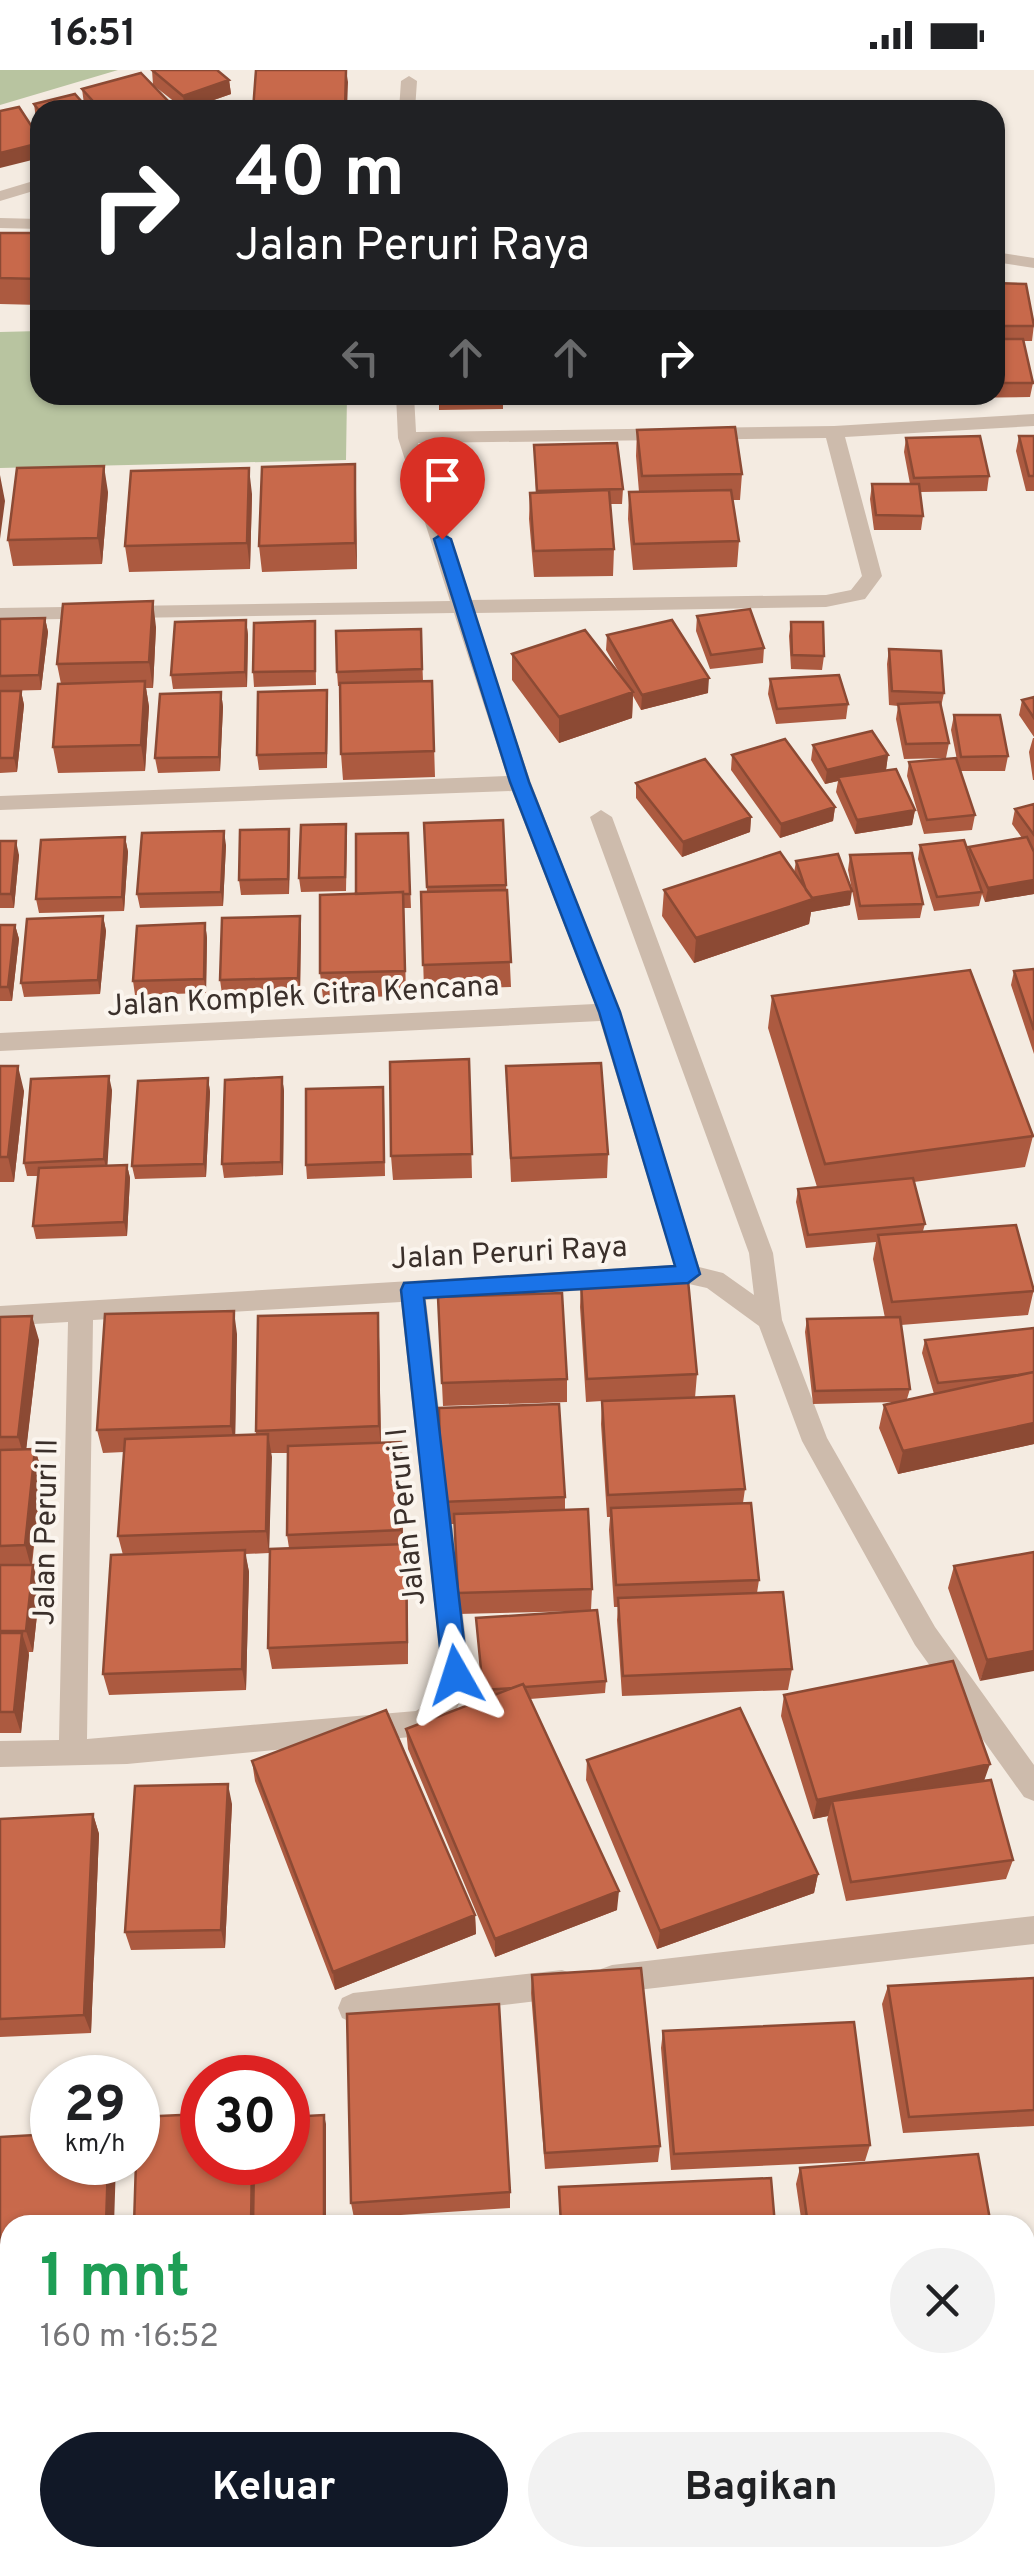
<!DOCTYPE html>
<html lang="id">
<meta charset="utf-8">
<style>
body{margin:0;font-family:Overpass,sans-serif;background:#f2f2f2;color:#202124;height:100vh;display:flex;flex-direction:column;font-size:38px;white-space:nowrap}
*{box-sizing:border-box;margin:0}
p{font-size:32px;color:#757577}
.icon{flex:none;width:55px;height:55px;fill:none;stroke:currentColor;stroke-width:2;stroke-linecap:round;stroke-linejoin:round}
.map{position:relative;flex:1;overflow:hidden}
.sheet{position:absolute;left:0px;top:2145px;width:1035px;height:352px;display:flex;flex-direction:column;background:#fff;border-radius:30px 30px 0 0;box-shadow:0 2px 8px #0004}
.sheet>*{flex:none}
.guide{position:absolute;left:30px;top:30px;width:975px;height:305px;border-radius:30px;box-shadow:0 2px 8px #0004;background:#202124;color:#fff;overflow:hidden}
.speed{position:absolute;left:30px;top:1985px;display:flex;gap:20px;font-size:50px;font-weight:700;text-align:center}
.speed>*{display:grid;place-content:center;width:130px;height:130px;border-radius:50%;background:#fff;box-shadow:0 2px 8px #0004;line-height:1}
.speed small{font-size:25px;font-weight:400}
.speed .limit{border:15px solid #d22;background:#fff;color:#111}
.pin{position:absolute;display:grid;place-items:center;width:85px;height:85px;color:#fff;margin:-102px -42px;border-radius:50% 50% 50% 0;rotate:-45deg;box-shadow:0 0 10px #0007}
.pin .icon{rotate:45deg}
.me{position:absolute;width:110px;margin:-55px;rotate:354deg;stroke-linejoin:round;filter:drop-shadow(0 0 8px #0008)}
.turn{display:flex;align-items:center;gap:35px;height:210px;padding:0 40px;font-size:45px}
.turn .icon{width:130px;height:130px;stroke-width:2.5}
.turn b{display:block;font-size:70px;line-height:85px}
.lanes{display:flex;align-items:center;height:95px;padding:0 40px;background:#0003;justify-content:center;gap:50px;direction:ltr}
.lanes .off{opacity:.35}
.round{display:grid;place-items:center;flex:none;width:105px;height:105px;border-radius:52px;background:#f2f2f2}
.overview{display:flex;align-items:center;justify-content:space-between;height:170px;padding:0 40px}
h1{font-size:60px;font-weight:700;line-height:75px;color:#1e9e55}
.primary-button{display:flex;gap:20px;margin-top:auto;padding:20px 40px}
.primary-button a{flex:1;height:115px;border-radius:60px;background:#111827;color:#fff;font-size:40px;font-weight:700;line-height:115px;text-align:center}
.primary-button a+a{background:#f2f2f2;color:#202124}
.status{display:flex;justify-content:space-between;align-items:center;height:70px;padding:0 50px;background:#fff;direction:ltr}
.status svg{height:28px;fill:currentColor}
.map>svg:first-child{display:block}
.green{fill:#b8c4a0}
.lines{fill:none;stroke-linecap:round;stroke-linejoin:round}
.minor{fill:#cdbbac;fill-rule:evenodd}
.wall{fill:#ac5a40}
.shaded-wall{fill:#8c4a34}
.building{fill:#c8694b;stroke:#8c4a34;stroke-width:2.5}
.route{fill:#1a73e8;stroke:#114b97;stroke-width:2.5}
.labels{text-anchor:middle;stroke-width:8;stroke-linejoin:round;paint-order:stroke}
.street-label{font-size:30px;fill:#3b302b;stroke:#fbf5ee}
</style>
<div class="status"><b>16:51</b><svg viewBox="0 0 49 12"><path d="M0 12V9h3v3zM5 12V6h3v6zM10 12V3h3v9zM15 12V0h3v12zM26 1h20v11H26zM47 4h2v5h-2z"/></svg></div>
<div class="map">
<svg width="1034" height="2497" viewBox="0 0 1034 2497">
<rect width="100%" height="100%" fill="#f4ebe1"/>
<path class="green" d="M0 0H118L0 35Z
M40 261V325H347L346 390 0 398V262Z"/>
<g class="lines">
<path class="minor" d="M409 6 417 11 415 40H399L401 11Z
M40 109V119L0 131V121Z
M0 148 40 149V159L0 158Z
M995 182 1034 188V198L995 192Z
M396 325H414L416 362 834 356 1034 344V356L845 367 882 506 865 529 826 537 474 543 531 713 620 942 699 1197 723 1203 754 1225 749 1183 590 747 601 740 612 747 773 1183 782 1250 827 1368 935 1557 1034 1695V1731L1024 1727 915 1575 802 1371 759 1256 707 1218 689 1214 426 1230 470 1605 454 1646 421 1666 127 1694 0 1697V1671L59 1670 68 1252 0 1256V1236L674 1195 600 951 0 981V963L595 934 512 721 0 740V726L507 706 454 543 0 550V538L450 531 398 368ZM826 368 862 506 851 520 826 525 470 530 418 373ZM401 1232 442 1605 433 1629 416 1641 87 1669 93 1250Z
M1034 1846V1874L612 1923 601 1919 597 1909 601 1899 612 1895Z
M562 1900 573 1904 577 1914 573 1924 562 1928 353 1953 342 1948 338 1938 342 1928 353 1923Z
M10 2479V2488H66L62 2497H0V2482Z"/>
</g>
<path class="wall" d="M152 0 229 10 231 24 185 40 153 15Z
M82 19 168 31 169 40H90L84 34Z
M34 34 40 40V54L36 49Z
M0 163H40V235L0 234Z
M995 213 1034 254 1032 271H1024L1033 313 1030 327 946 328V325H995Z
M439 325H503V339L439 340Z
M506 325H608L607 331H507Z
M614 325H703V329L614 330Z
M716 325H800V329H717Z
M818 325H920L918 334H819Z
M637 360 742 404 740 430H732L739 471 737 497 633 500 628 449 629 422H639L636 386Z
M1019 366H1034V421H1026L1016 381Z
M906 368 989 406 987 421 920 422 923 446 921 460H874L870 429 872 414H910L904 382Z
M534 375 623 419 622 434H610L614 479 613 506 534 507 529 449 530 423H536Z
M355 394 357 499 262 502 259 476Z
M108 422 102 494 13 496 8 470Z
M252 424 250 499 129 502 125 476Z
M697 546 764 578 763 593 710 599 696 561Z
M45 548 48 562 41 620 0 621V549Z
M246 550 248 565 247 617 173 619 171 605Z
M315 551 316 615 254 617 253 602Z
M791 552 824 586 822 600 791 599 789 566Z
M156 557 153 618H146L149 637 145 701 58 703 53 677 61 614 57 594Z
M421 559 423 611H432L435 707 343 710 341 684 340 616H338L337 602Z
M607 565 708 623 641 640 633 626 632 648 559 673 512 610V584L624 611 606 580Z
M889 579 944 623 941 637 949 673 946 688 904 689 896 649 898 636 889 635 887 594Z
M770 609 848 634 846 649 776 654 768 624Z
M327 620V698L259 700 257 685Z
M0 621H21L24 635 17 702 0 703Z
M221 622 223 637 220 701 158 703 155 688Z
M1034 627V667L1019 645 1022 630Z
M954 645 1008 686 1005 701H960L975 745 972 760 924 764 907 706 909 692 957 690 951 660Z
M1033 668H1034V710H1033L1029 682Z
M813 675 888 685 886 700 915 740 912 755 855 764 836 722 838 711 825 714 811 690Z
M732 685 835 737 833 751 780 768 731 700Z
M636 713 751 747 750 762 682 787 636 728Z
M1034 734V824L985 832 982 824 979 836 934 841 918 789 920 775 968 783 969 777 1022 768 1012 754 1015 739Z
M503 750 511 917 424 920 421 822H427L424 753Z
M289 759 290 773 289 824 241 825 239 810Z
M408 763 411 838H404L406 926 323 928 320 903 356 824Z
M125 767 128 782 124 841 39 843 36 829Z
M347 768 346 821 301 822 299 808Z
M0 771 19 785 14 838H0Z
M226 775 223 836 140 838 137 824Z
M850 785 923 834 920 848 858 850 848 800Z
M796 791 850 835 811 842 809 854 694 893 662 846 664 820 794 803Z
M103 846 106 861 100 924 24 927 21 913Z
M300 846 301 860 300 923 222 924 220 910Z
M205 853 207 868 206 923 135 925 133 911Z
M0 855H15L19 869 12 931H0Z
M1034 899V984L1011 915 1014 901Z
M772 926 1033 1066 1025 1097 914 1112 925 1154 923 1161 1034 1219 1028 1245 901 1255 910 1319 907 1329 934 1324 922 1283 925 1270 1034 1258V1374L898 1404 879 1358 884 1335 896 1332 813 1334 805 1262 807 1249 885 1248 873 1189 876 1172 806 1178 796 1132 798 1119 817 1117 768 958Z
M469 989 472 1108 393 1110 391 1086Z
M0 996 24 1021 14 1112H0Z
M506 996 608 1084 607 1108 511 1112Z
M282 1007 284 1021 283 1105 224 1108 222 1094Z
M208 1008 210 1022 206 1107 135 1109 132 1096Z
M112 1020 107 1095H127L130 1108 127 1166 36 1169 33 1156 38 1106H27L24 1093Z
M384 1031 385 1106 307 1109 306 1095Z
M581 1213 697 1304 695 1328 745 1419 743 1433 759 1510 757 1523 792 1599 788 1620 622 1626 617 1550 618 1537H614L609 1460 610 1447H607L601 1354 602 1331 586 1332 580 1237Z
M438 1227 567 1309V1332L443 1336Z
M0 1247 39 1270 26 1379H35L42 1402 32 1495 40 1517 33 1582H29L21 1663H0Z
M237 1264 235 1365H256V1361L379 1267 381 1373 401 1372 403 1474H406L407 1496 408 1594 272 1599 268 1578 289 1478 287 1465 288 1383H271L269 1483 245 1484 249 1502 246 1620 109 1625 103 1604 123 1485 118 1466 124 1382 103 1383 97 1360Z
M439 1338 565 1427V1440L592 1519 591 1540 606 1611 605 1623 530 1629 617 1840 495 1887 408 1679 406 1659 483 1629 476 1548 583 1541 458 1544 455 1454H442Z
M1034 1482 980 1611 948 1518 954 1496Z
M784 1625 984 1711 1013 1790 1006 1809 846 1831 827 1750 828 1746 813 1749 781 1646Z
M587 1690 818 1804 814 1823 657 1879 586 1710Z
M252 1691 475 1845 476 1864 335 1920 255 1711Z
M232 1734 225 1878 131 1880 125 1862Z
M93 1744 99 1764 91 1963 0 1967V1749Z
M532 1905 660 2076 658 2092 545 2099 531 1923Z
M1034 1908V2056L903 2063 882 1934 888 1916Z
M663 1961 870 2075 865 2091 671 2100 661 1978Z
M0 2067 10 2155V2201L0 2202Z
M800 2098 991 2155H802L796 2114Z
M510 2122V2138L354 2148 351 2133Z
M773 2488H924L926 2497H774Z
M969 2488H1025L1034 2497H970Z"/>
<path class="shaded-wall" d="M346 0 348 12 347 40H345Z
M229 10 231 24 185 40 183 26Z
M168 31 169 40H137Z
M40 73V88L0 98V83Z
M355 394 356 420 357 499 355 473Z
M104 396 108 422 102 494 98 468Z
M249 398 252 424 250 499 247 473Z
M0 405 5 431 0 469Z
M153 531 156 557 153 618 149 592Z
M45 548 48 562 41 620 39 605Z
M246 550 248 565 247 617 245 602Z
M709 608 708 623 641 640 642 625Z
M145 611 149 637 145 701 141 675Z
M327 620 328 635 327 698 326 683Z
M21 621 24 635 17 702 14 688Z
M221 622 223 637 220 701 219 687Z
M633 622 632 648 559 673V647Z
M888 685 886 700 838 707V711L825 714 827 700Z
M835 737 833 751 780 768 781 754Z
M915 740 912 755 855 764 857 750Z
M751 747 750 762 682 787 683 772Z
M289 759 290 773 289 824 288 809Z
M224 761 226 775 223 836 221 822Z
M125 767 128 782 124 841 122 827Z
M16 771 19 785 14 838 11 824Z
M1034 810V824L985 832 988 818Z
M852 821 850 835 811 842 809 854 694 893 696 868 809 828Z
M103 846 106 861 100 924 98 910Z
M300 846 301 860 300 923 298 908Z
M205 853 207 868 206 923 204 909Z
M15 855 19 869 12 931 8 917Z
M18 996 24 1021 14 1112 8 1087Z
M109 1006 112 1020 107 1103 104 1089Z
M282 1007 284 1021 283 1105 281 1092Z
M208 1008 210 1022 206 1107 204 1094Z
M127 1095 130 1108 127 1166 124 1152Z
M234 1241 237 1264 235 1379 231 1356Z
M378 1243 379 1267 381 1379 379 1356Z
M32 1246 39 1270 25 1390 18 1367Z
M1034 1353V1374L898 1404 903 1381Z
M268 1364 272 1387 269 1483 266 1461Z
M401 1372 402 1395 403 1482 401 1460Z
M35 1379 42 1402 31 1497 25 1475Z
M406 1474 407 1496 408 1594 407 1572Z
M245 1480 249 1502 246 1620 242 1599Z
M33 1495 40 1517 33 1582 26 1561Z
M22 1563 29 1585 21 1663 14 1642Z
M1034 1581V1601L980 1611 987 1590Z
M990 1694 983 1714 832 1731 828 1746 813 1749 817 1730Z
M228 1714 232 1734 225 1878 221 1860Z
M93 1744 99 1764 91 1963 84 1945Z
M818 1804 814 1823 657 1879 660 1861Z
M619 1821 617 1840 495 1887V1869Z
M475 1845 476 1864 335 1920 333 1902Z
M324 2045 326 2054V2155H324Z
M108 2092H116L114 2155H106Z
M252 2092H256V2155H251Z
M3 2237 8 2245 0 2346V2278Z
M278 2488H282V2497H278Z"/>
<path class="building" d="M152 0H217L229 10 183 26Z
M256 0H346L345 40H253Z
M141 3 168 31 137 40H101L82 19Z
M75 24 89 40H40V42L34 34Z
M19 37 40 69V73L0 83V41Z
M0 163H40V209L0 208Z
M995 213 1026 214 1034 256H995Z
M995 269H1023L1033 313H995Z
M735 357 742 404 642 406 637 360Z
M980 366 989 406 914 408 906 368Z
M1019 366H1034V406H1029Z
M617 373 623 419 537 421 534 375Z
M355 394V473L259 476 262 397Z
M104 396 98 468 8 470 17 398Z
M249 398 247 473 125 476 131 401Z
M872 414H919L923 446 876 445Z
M609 420 614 479 534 481 530 423Z
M731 420 739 471 634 474 629 422Z
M153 531 149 592 57 594 63 534Z
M750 539 764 578 711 585 697 546Z
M45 548 39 605 0 606V549Z
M246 550 245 602 171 605 175 552Z
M672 550 709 608 642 625 607 565Z
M315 551V601L253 602 254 553Z
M791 552H823L824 586 792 585Z
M421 559 422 599 337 602 336 561Z
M585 560 633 622 559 647 512 584Z
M889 579 941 581 944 623 892 621Z
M839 605 848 634 777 639 770 609Z
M145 611 141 675 53 677 58 614Z
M432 611 434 681 341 684 340 613Z
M327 620 326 683 257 685 258 622Z
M0 621H21L14 688H0Z
M221 622 219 687 155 688 160 624Z
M1034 627V648L1022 630Z
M940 632 949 673 906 674 898 634Z
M954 645H1000L1008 686 961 687Z
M872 661 888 685 827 700 813 675Z
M785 669 835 737 781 754 732 685Z
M956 688 975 745 927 750 909 692Z
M705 689 751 747 683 772 636 713Z
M896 699 915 740 857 750 838 707Z
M1034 734V765L1015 739Z
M503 750 506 815 427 817 424 753Z
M346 754 345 807 299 808 301 755Z
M289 759 288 809 239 810 240 760Z
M224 761 221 822 137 824 142 763Z
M408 763 410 824H403V822L356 824V764Z
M125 767 122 827 36 829 41 770Z
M1027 767 1034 782V810L988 818 969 777Z
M964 770 982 822 937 827 920 775Z
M0 771H16L11 824H0Z
M780 782 813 829 696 868 664 820Z
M912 783 923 834 860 836 850 785Z
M838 784 852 821 812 828 806 820 796 791Z
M507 820 511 892 423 895 421 822Z
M403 822 405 901 320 903V825Z
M103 846 98 910 21 913 27 849Z
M300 846 298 908 220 910 222 848Z
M205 853 204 909 133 911 137 856Z
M0 855H15L8 917H0Z
M1034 899V960L1014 901Z
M970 900 1033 1066 825 1094 772 926Z
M469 989 472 1084 391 1086 390 992Z
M601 993 608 1084 511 1088 506 996Z
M0 996H18L8 1087H0Z
M109 1006 104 1089 24 1093 31 1009Z
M282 1007 281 1092 222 1094 225 1010Z
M208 1008 204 1094 132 1096 138 1011Z
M383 1017 384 1092 306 1095V1019Z
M127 1095 124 1152 33 1156 39 1098Z
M913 1108 925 1154 808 1165 798 1119Z
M1016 1155 1034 1221 892 1232 878 1165Z
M688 1210 697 1304 587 1309 581 1213Z
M562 1223 567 1309 442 1313 438 1227Z
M234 1241 231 1356 97 1360 105 1244Z
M378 1243 379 1356 256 1361 258 1246Z
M32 1246 18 1367H0V1247Z
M900 1247 910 1319 815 1321 807 1249Z
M1034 1258V1302L1018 1305 938 1313 925 1270Z
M1034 1302V1353L903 1381 884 1335Z
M734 1326 745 1419 608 1425 602 1331Z
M559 1334 565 1427 441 1432 439 1338Z
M268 1364 266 1461 118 1466 125 1369Z
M401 1372V1460L287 1465 288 1376Z
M35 1379 25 1475 0 1476V1380Z
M751 1433 759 1510 616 1515 611 1438Z
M588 1439 592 1519 458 1523 454 1444Z
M406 1474 407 1572 268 1578 270 1479Z
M245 1480 242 1599 103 1604 111 1485Z
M1034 1482V1581L987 1590 954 1496Z
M0 1495H33L26 1561H0Z
M783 1522 792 1599 623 1606 618 1528Z
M597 1540 606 1611 525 1617 523 1614 512 1618 483 1620 476 1548Z
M0 1563H22L14 1642H0Z
M953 1591 990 1694 817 1730 784 1625Z
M523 1614 619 1821 495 1869 406 1659Z
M740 1638 818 1804 660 1861 587 1690Z
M386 1640 475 1845 333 1902 252 1691Z
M991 1710 1013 1790 851 1812 832 1731Z
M228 1714 221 1860 125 1862 135 1716Z
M93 1744 84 1945 0 1949V1749Z
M641 1898 660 2076 545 2083 532 1905Z
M1034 1908V2040L909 2047 888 1916Z
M499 1934 510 2122 351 2133 347 1944Z
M854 1952 870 2075 674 2084 663 1961Z
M202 2044V2092H252L251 2155H134L136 2092H138V2047Z
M324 2045V2155H253L254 2092H288V2047Z
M52 2064V2092H108L106 2155H10V2186L0 2187V2067Z
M978 2084 991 2155H808L800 2098Z
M771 2108 775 2155H561L559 2117Z
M0 2237H3L0 2278Z
M1025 2340H1034V2497H979L978 2488H1025Z
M67 2488H278V2497H67Z
M320 2488H409L410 2497H321Z
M439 2488H571L572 2497H440Z
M607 2488H749L750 2497H607Z
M778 2488H924L926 2497H779Z"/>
<path class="route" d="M442 464 451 469 529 712 620 942 700 1204 688 1213 424 1228 468 1605 456 1616 443 1605 401 1220 404 1213 675 1196 599 942 510 712 434 469Z"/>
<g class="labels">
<g class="street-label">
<text transform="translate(303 925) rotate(-3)" y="10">Jalan Komplek Citra Kencana</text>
<text transform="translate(509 1182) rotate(-3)" y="10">Jalan Peruri Raya</text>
<text transform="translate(405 1447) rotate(-96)" y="10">Jalan Peruri I</text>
<text transform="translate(45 1462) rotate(-89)" y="10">Jalan Peruri II</text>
</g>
</g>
</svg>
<div class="speed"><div>29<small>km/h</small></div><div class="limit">30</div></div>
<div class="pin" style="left:442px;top:469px;background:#d93025"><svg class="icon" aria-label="arrive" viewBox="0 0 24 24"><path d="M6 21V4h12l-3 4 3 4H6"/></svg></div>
<svg class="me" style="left:456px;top:1605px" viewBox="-20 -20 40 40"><path d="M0-17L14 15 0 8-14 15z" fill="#1a73e8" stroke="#fff" stroke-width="4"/></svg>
<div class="guide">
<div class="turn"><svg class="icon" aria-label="right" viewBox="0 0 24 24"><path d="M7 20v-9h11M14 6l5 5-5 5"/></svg><div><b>40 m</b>Jalan Peruri Raya</div></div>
<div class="lanes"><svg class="icon off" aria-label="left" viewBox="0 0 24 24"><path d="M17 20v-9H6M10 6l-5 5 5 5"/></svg><svg class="icon off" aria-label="ahead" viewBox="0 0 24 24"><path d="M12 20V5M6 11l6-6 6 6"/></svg><svg class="icon off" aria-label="ahead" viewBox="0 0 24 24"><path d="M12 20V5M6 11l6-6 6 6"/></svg><svg class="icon" aria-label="right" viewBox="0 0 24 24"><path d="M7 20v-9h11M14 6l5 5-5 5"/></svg></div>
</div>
<section class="sheet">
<div class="overview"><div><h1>1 mnt</h1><p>160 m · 16:52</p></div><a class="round"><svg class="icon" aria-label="close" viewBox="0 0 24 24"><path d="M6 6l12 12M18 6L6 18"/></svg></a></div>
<div class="primary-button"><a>Keluar</a><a>Bagikan</a></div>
</section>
</div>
